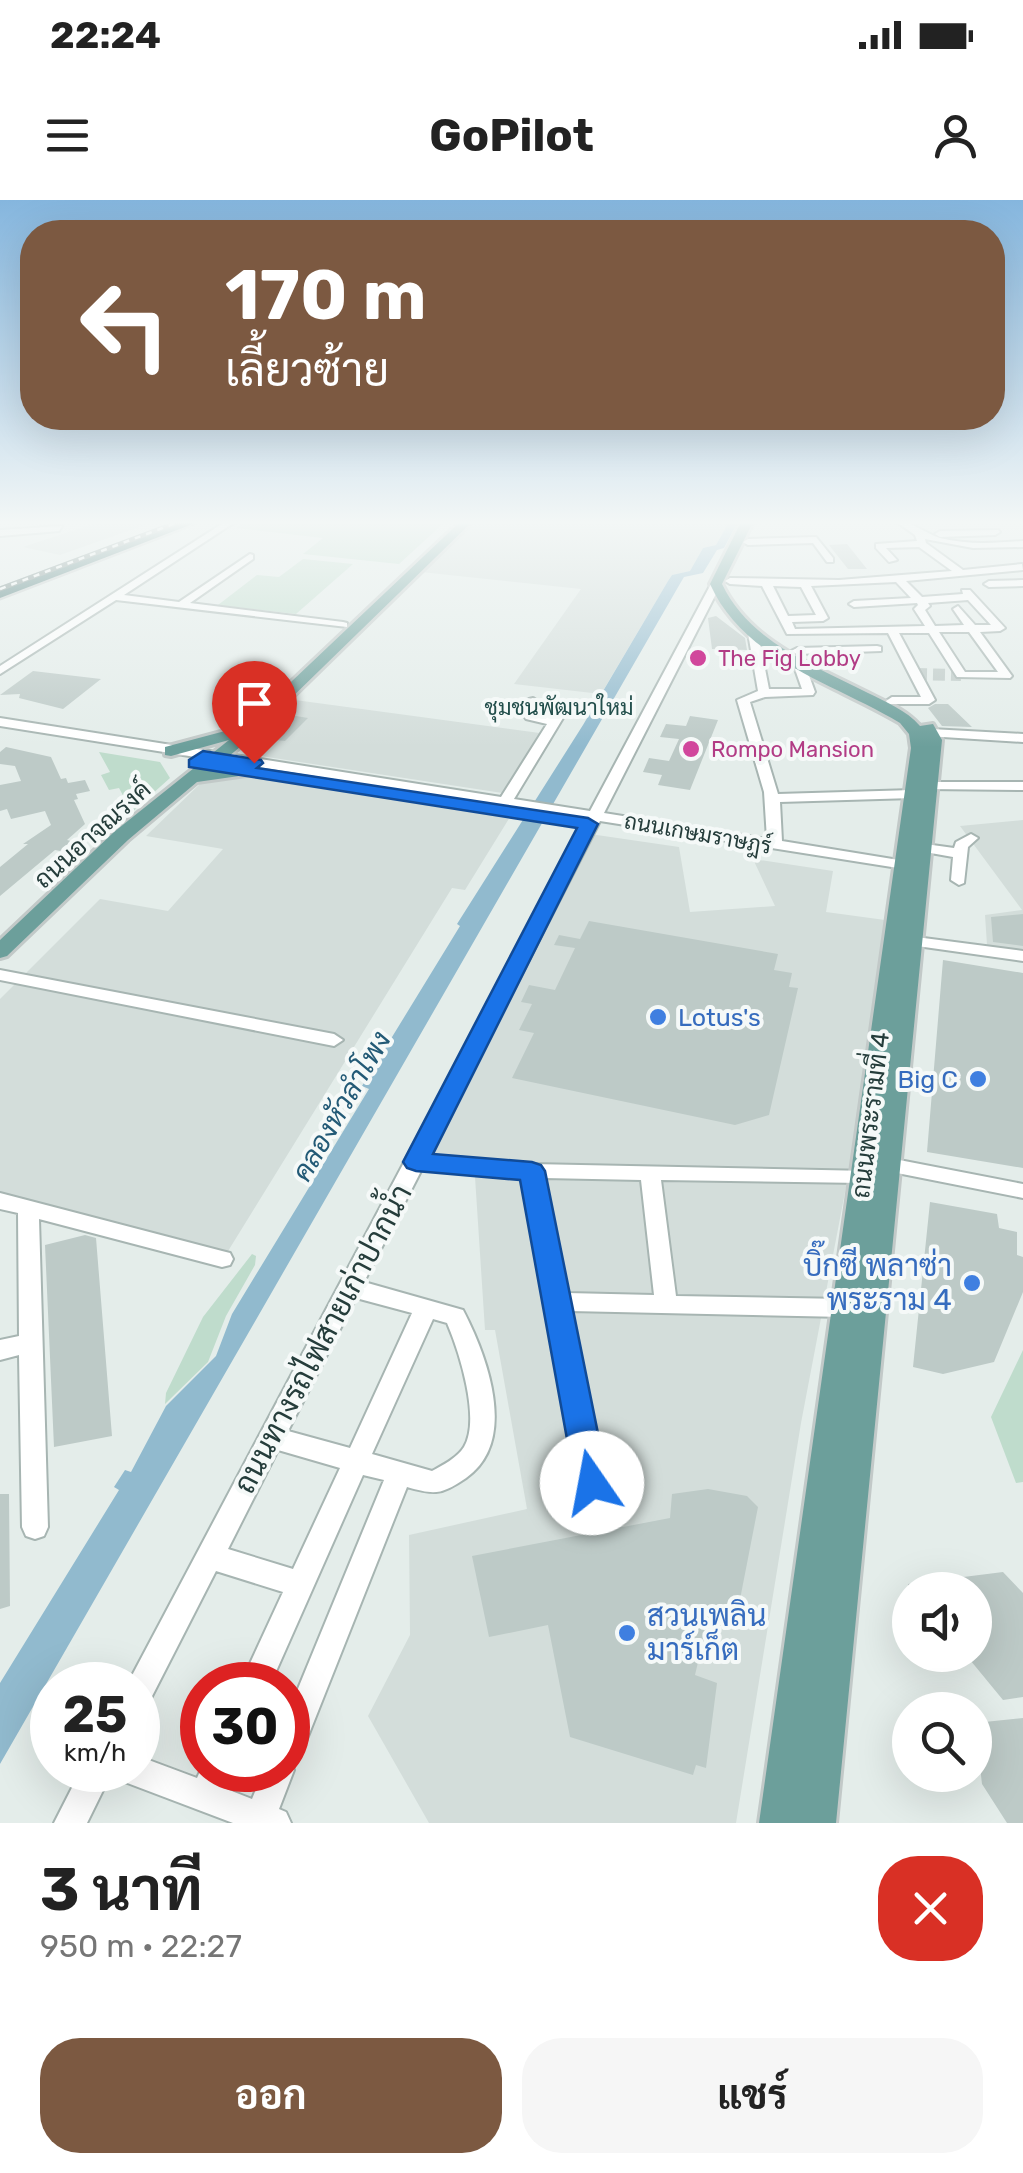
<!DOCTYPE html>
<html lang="th">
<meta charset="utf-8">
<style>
body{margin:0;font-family:Rubik,Sarabun,sans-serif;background:#f6f6f6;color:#222;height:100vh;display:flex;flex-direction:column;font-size:38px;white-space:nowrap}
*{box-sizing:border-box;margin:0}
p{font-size:32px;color:#767676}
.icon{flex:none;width:55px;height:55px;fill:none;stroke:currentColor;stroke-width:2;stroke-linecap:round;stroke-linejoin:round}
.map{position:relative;height:1623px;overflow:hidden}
.drawer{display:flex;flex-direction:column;background:#fff;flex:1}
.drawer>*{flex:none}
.top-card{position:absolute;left:20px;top:20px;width:985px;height:210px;border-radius:40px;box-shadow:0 10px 40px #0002;background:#7c5941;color:#fff;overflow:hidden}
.buttons{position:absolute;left:892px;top:1372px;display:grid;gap:20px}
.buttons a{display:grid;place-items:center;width:100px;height:100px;border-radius:50%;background:#fff;box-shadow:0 10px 40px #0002;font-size:50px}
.speed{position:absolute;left:30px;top:1462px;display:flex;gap:20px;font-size:50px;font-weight:700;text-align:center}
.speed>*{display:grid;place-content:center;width:130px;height:130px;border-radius:50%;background:#fff;box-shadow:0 10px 40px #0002;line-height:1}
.speed small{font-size:25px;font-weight:400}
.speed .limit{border:15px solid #d22;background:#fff;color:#111}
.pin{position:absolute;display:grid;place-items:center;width:85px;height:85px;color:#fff;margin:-102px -42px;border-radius:50% 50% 50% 0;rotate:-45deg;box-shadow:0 0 10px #0007}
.pin .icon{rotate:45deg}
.me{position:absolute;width:110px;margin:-55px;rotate:348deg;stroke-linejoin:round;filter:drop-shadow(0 0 8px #0008)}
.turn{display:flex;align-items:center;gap:35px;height:210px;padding:0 40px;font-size:45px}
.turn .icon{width:130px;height:130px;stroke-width:2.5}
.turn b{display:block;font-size:70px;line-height:85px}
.round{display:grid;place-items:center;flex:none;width:105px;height:105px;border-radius:40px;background:#f6f6f6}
.head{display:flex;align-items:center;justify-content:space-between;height:170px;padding:0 40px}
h1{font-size:60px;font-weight:700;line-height:75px}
.action{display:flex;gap:20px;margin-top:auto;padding:20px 40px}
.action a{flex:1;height:115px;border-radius:40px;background:#7c5941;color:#fff;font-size:40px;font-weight:700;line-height:115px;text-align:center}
.action a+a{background:#f6f6f6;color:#222}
.status{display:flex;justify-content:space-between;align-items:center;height:70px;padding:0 50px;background:#fff;direction:ltr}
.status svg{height:28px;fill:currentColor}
header{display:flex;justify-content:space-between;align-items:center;height:130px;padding:0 40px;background:#fff;font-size:45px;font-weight:700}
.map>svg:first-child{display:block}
.built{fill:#d3ddda}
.green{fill:#bfdccc}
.water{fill:#91bace}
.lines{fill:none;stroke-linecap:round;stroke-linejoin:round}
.canal{fill:#91bace;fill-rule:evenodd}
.building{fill:#bdcac7}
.minor-tunnel{stroke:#becac7;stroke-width:12;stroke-dasharray:12 6;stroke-linecap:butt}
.minor-casing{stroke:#a7b5b2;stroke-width:4}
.major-casing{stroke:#c2c9c8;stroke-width:6}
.highway-casing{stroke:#c2c9c8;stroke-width:5}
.minor{fill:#fff;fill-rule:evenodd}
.major{fill:#6c9f9b;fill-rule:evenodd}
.highway{fill:#326866;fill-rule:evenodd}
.rail-casing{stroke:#607976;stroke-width:5}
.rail{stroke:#f5f9f8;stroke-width:2.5;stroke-dasharray:6;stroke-linecap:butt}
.route{fill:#1a73e8;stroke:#114b97;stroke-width:2.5}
.hotel-dot{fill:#d1479c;stroke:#f5f9f8;stroke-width:4}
.shop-dot{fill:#3f7fe0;stroke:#f5f9f8;stroke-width:4}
.labels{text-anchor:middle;stroke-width:8;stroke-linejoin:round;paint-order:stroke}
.far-hotel-label{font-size:22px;fill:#b23c85;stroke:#f5f9f8;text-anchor:start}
.far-neighbourhood-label{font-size:22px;fill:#224e4b;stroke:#f5f9f8}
.far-street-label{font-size:22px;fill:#253d3b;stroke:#f5f9f8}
.street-label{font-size:25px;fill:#253d3b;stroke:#f5f9f8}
.shop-label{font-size:25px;fill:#366cbe;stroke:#f5f9f8;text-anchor:start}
.water-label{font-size:28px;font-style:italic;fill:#235a76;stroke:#f5f9f8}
.near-shop-label{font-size:30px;fill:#366cbe;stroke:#f5f9f8;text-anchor:end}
.near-street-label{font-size:30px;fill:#253d3b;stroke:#f5f9f8}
</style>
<div class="status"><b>22:24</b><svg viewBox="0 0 49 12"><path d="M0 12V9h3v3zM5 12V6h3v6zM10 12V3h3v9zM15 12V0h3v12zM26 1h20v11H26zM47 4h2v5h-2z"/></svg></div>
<header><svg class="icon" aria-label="menu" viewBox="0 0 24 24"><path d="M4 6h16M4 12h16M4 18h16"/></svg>GoPilot<svg class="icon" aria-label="person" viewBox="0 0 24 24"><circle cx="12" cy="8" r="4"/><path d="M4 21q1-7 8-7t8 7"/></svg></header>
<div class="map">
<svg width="1023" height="1623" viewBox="0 0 1023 1623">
<rect width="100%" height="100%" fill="#e4edea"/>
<path class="built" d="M105 320H159L60 355 23 347Z
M476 320H730L716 345 703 348 690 371 672 375 668 381 601 494 514 484 581 389 421 372Z
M295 500 547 534 509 594 254 555 249 548 252 542Z
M238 575 510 617 465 690 452 688 225 1056 0 996V799L100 699 168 711 223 649 146 636 203 581Z
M1023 620V750L987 745 985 715 1022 710 960 626Z
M590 634 679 647 690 712 775 706 753 659 833 671 826 712 885 720 854 945 801 1223 736 1623H429L368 1516 410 1435 409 1335 527 1309 495 1130H485L475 977 418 970Z"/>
<path class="green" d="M248 320H447L399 364 303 354 323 338 236 328Z
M303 359 353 364 296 414 218 405 257 375 279 377Z
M99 552 160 562 170 578 132 612 119 588 109 590 101 575 110 572Z
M252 1054 256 1056 255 1065 226 1116 208 1162 165 1204 166 1193 203 1117Z
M1023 1150V1282L1016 1283 991 1217Z"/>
<path class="water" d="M730 320H739L724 348 717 350 703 373 684 377 681 382 0 1564V1483L119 1290 114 1287 125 1270 131 1272 166 1206 216 1156 232 1114 369 889 362 886 460 726 457 724 583 525 668 381 672 375 690 371 703 348 716 345Z"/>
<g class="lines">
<path class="canal" d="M769 320H799L796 322 771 323Z"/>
</g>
<path class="building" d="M847 344 867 369H848L829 345Z
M716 416 745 438 747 450 712 449 708 418Z
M33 471 101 479 63 509 19 498 20 494 0 495Z
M935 504H948L972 527 942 526 928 508Z
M290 515 308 518 285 541 267 539Z
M690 516 718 520 690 590 658 585 662 575 643 572 649 558 669 561 679 539 660 537 666 524 686 526Z
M6 547 51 557 61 579 66 578 68 583 85 580 90 591 76 594 78 599 74 600 85 624 67 640 71 641 60 651 55 650 0 696V667L28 644H23L51 625 45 611 11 619 7 609 0 611V585L21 581 15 566 0 564V552Z
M1023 714V746L993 742 991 717Z
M589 721 778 754 774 770 792 773 789 787 798 788 769 915 735 925 512 878 534 833 519 830 532 804 521 802 529 785 555 790 575 748 554 745 559 735 580 739Z
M943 760 1023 773V968L927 952Z
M930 1002 997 1014 999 1028 1017 1032V1055L1023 1057V1092L994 1162 943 1174 913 1167Z
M85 1035 96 1038 112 1236 54 1247 45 1045Z
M708 1289 747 1296 758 1307 735 1425 726 1429 706 1428 695 1475 717 1483 706 1568 696 1565 693 1575 570 1537 548 1425 489 1437 472 1356 670 1318 672 1294Z
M0 1294H9L10 1406 0 1409Z
M1003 1372 1023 1393V1497L1003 1500 966 1455H975V1390H908V1384Z
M1023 1518V1623H1007L982 1584 975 1523Z"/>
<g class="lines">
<path class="minor-tunnel" d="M915 474 961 475"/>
<g class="minor-casing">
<path id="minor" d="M228 320H238L124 395 179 402 250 354 253 355V359L190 403 343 422 347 423V427L116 400 0 474V466Z
M894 320C910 320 924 333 940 338 967 345 995 343 1023 341V347L973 348 925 339 926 343 963 370 1022 364 1023 370 906 381 922 397 963 394 962 390H970L1005 428 1000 431 980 432 1012 476 1010 478 957 477 929 433H899L935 500 929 504H888L886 501 892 497H921L888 433 787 434 762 386 730 384 725 381 730 378 839 380 952 371 919 347 886 348 897 360 889 362 876 348V344L917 341 915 335ZM896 382 911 398 854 401 849 404 854 407 917 403 918 405 914 409 925 426 795 429 792 422 823 421 828 418 811 386ZM773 386 801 387 816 415 788 416ZM968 400 991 425H975L958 406 953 409 964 425 935 426 925 410 930 406 928 403ZM939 432H969L998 472H965Z
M62 326 59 331 0 336V330Z
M998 330 1000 332 995 335 940 337 935 334 940 331Z
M816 337 833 358V362H827L813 343 748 345 743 342 748 339Z
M1023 380V386L989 387 984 384 989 381Z
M716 381 721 384 604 613 767 639 764 592 737 500 758 491 748 433 753 430 758 433 769 489H802L795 469 808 463 814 466 807 470 815 492 813 495 765 497 750 502 778 594 913 590 920 594 913 598 780 602 782 641 917 663 924 667 917 671 600 621 429 955 532 964 869 971 872 976 869 981 862 983 661 980 676 1096 845 1099 853 1102 856 1108 853 1114 845 1117 570 1111 605 1283 601 1291 592 1295 583 1291 579 1283 547 1109 543 1102 545 1097 523 977 422 969 364 1082 463 1110C487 1156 519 1241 466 1278 441 1295 435 1295 407 1287L299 1559 291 1562 294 1570 279 1609 286 1612 291 1623H233L122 1581 118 1570H138V1556L197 1578 202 1567V1570H232L224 1588 252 1599 264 1570H288V1513L384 1280 363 1275 270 1485H240L283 1392 216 1371 148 1504 138 1509V1485H127L586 619 0 526V518L501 597 547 524 526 519 521 511 529 499 533 498 539 502 533 511 535 513 551 518 557 514 563 518 514 599 590 611 711 384ZM544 978 641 980 654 1095 567 1093ZM356 1098 412 1113 350 1248 288 1231ZM433 1119 447 1123C459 1151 481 1219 464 1247 457 1258 443 1265 432 1271L372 1254ZM278 1250 340 1268 293 1369 228 1349Z
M877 446 881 447V451L797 454 791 451 797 448Z
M931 529 1023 534V542L927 536V530Z
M931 582H1023V590L926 589 924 586Z
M971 634 978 638 968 647 964 683 959 685 951 680 953 657 925 652 918 648 925 644 954 648 956 642Z
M916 737 1023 751V761L910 745 908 742Z
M0 770 334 834 343 840 334 846 0 780Z
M889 958 1023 984V998L882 970 879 965 882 960Z
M0 993 222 1051 230 1053 233 1059 230 1065 222 1067 39 1019 48 1327 44 1336 35 1339 26 1336 22 1327 19 1155 0 1160V1140L19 1136 18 1013 0 1009Z
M81 1570H113L87 1623H54Z"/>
</g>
<g class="major-casing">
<path id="major" d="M462 320H474L246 542 211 571 247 565 256 570 253 574 197 582 128 640 7 756 0 758V740L114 632 229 540 171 556 165 555V547L225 531 233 537Z
M742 320H754L722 384C750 442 813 465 868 493 886 502 906 510 920 526L933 524 942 540 836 1623H759L911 548 909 534 900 523C833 483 744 460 710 384Z"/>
</g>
<g class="highway-casing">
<path id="highway" d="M186 320H203L0 398V389Z"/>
</g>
<use href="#minor" class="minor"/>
<use href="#major" class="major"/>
<use href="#highway" class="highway"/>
<g class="rail-casing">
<path id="rail" d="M0 389 184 320"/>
</g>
<use href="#rail" class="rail"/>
</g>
<linearGradient id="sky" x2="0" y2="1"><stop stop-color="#85b6de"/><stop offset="0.59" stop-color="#f3f7f6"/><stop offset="1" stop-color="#f3f7f6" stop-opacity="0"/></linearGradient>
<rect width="1023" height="547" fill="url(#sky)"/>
<path class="route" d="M203 551 261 560 263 563 257 568 588 618 598 624 433 954 532 962 541 965 545 971 608 1283 604 1294 592 1298 580 1294 575 1283 520 980 416 971 407 968 403 962 577 628 189 567V560Z"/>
<g class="hotel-dot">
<circle cx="698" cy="458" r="10"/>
<circle cx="691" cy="549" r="10"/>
</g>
<g class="shop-dot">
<circle cx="658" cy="817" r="10"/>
<circle cx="978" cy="879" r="10"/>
<circle cx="972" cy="1083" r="10"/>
<circle cx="627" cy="1433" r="10"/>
</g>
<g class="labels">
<g class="far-hotel-label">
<text x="718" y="466">The Fig Lobby</text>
<text x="711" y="557">Rompo Mansion</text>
</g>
<g class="far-neighbourhood-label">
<text x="559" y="515">ชุมชนพัฒนาใหม่</text>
</g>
<g class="far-street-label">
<text transform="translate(698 633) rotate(10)" y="8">ถนนเกษมราษฎร์</text>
</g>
<g class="street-label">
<text transform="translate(92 634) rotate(-42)" y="9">ถนนอาจณรงค์</text>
<text transform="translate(870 915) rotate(-83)" y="9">ถนนพระรามที่ 4</text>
</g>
<g class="shop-label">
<text x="678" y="826">Lotus's</text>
<text x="958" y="888" text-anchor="end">Big C</text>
</g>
<g class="water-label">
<text transform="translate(341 906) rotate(-60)" y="10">คลองหัวลำโพง</text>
</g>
<g class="near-shop-label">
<text x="952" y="1076">บิ๊กซี พลาซ่า<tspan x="952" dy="34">พระราม 4</tspan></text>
<text x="647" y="1426" text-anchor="start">สวนเพลิน<tspan x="647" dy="34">มาร์เก็ต</tspan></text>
</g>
<g class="near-street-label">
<text transform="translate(323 1139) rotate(-62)" y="10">ถนนทางรถไฟสายเก่าปากน้ำ</text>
</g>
</g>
</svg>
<div class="buttons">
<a><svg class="icon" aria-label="sound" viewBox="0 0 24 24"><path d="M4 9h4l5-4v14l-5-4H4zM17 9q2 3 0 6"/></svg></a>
<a><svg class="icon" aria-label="search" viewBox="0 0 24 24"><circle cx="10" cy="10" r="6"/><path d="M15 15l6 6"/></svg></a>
</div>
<div class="speed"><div>25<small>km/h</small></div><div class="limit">30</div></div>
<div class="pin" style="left:254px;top:563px;background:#d93025"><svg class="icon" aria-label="arrive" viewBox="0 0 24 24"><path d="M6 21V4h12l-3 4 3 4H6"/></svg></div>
<svg class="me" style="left:592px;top:1283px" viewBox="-20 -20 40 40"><circle r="19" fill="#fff"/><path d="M0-13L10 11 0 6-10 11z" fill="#1a73e8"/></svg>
<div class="top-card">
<div class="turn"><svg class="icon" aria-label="left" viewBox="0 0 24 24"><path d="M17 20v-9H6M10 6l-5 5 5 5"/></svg><div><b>170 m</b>เลี้ยวซ้าย</div></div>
</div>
</div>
<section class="drawer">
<div class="head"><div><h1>3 นาที</h1><p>950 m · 22:27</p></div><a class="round" style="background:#d93025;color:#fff"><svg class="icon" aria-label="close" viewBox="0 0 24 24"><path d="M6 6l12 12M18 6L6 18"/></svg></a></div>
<div class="action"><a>ออก</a><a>แชร์</a></div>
</section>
